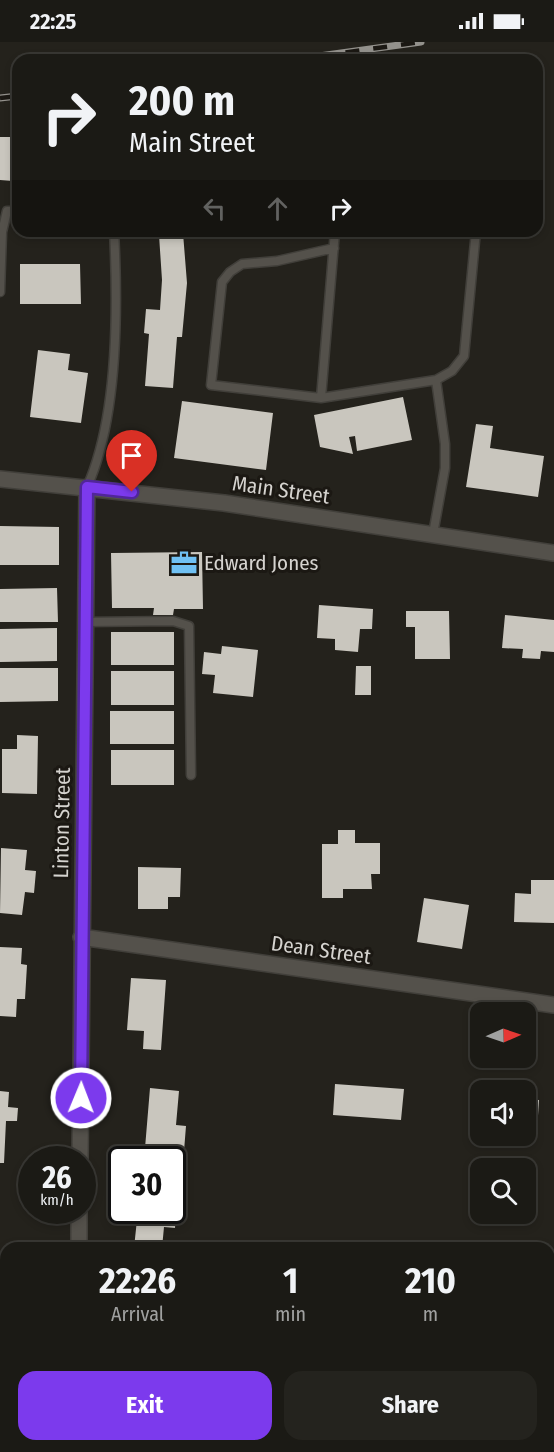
<!DOCTYPE html>
<style>
body{margin:0;font-family:"Fira Sans Condensed",sans-serif;background:#24231e;color:#f1f3f6;height:100vh;display:flex;flex-direction:column;font-size:22px;white-space:nowrap}
*{box-sizing:border-box;margin:0}
p{font-size:20px;color:#a0a1a0}
.icon{flex:none;width:33px;height:33px;fill:none;stroke:currentColor;stroke-width:2;stroke-linecap:round;stroke-linejoin:round}
.map{position:relative;flex:1;overflow:hidden}
.details{position:absolute;left:0px;top:1200px;width:555px;height:210px;display:flex;flex-direction:column;background:#1b1a15;border-radius:18px 18px 0 0;box-shadow:0 3px 9px #0003,0 0 0 2px #393834}
.details>*{flex:none}
.top-card{position:absolute;left:12px;top:12px;width:531px;height:183px;border-radius:18px;box-shadow:0 3px 9px #0003,0 0 0 2px #393834;background:#1b1a15;color:#f1f3f6;overflow:hidden}
.needle{width:39px;rotate:88deg}
.controls{position:absolute;left:470px;top:960px;display:grid;gap:12px}
.controls a{display:grid;place-items:center;width:66px;height:66px;border-radius:12px;background:#1b1a15;box-shadow:0 3px 9px #0003,0 0 0 2px #393834;font-size:30px}
.speed{position:absolute;left:18px;top:1104px;display:flex;gap:12px;font-size:30px;font-weight:700;text-align:center}
.speed>*{display:grid;place-content:center;width:78px;height:78px;border-radius:50%;background:#1b1a15;box-shadow:0 3px 9px #0003,0 0 0 2px #393834;line-height:1}
.speed small{font-size:15px;font-weight:400}
.speed .limit{border:3px solid #111;border-radius:9px;background:#fff;color:#111}
.pin{position:absolute;display:grid;place-items:center;width:51px;height:51px;color:#fff;margin:-62px -26px;border-radius:50% 50% 50% 0;rotate:-45deg;box-shadow:0 0 6px #0007}
.pin .icon{rotate:45deg}
.me{position:absolute;width:66px;margin:-33px;rotate:1deg;stroke-linejoin:round;filter:drop-shadow(0 0 4px #0008)}
.turn{display:flex;align-items:center;gap:21px;height:126px;padding:0 18px;font-size:27px}
.turn .icon{width:78px;height:78px;stroke-width:2.5}
.turn b{display:block;font-size:42px;line-height:51px}
.lanes{display:flex;align-items:center;height:57px;padding:0 18px;background:#0003;justify-content:center;gap:30px;direction:ltr}
.lanes .off{opacity:.35}
.eta{display:flex;justify-content:space-evenly;align-items:center;height:102px;text-align:center}
.eta b{font-size:36px;font-weight:700;line-height:42px}
.cta{display:flex;gap:12px;margin-top:auto;padding:12px 18px}
.cta a{flex:1;height:69px;border-radius:18px;background:#7c3aed;color:#fff;font-size:24px;font-weight:700;line-height:69px;text-align:center}
.cta a+a{background:#24231e;color:#f1f3f6}
.status{display:flex;justify-content:space-between;align-items:center;height:42px;padding:0 30px;background:#1b1a15;direction:ltr}
.status svg{height:16px;fill:currentColor}
.map>svg:first-child{display:block}
.building{fill:#c9c6be}
.lines{fill:none;stroke-linecap:round;stroke-linejoin:round}
.lane-casing{stroke:#413f3a;stroke-width:11}
.street-casing{stroke:#413f3a;stroke-width:18}
.secondary-casing{stroke:#413f3a;stroke-width:18}
.lane{stroke:#54514b;stroke-width:8}
.street{stroke:#54514b;stroke-width:15}
.secondary{stroke:#54514b;stroke-width:15}
.rail-casing{stroke:#93918c;stroke-width:7}
.rail{stroke:#1b1813;stroke-width:4.5;stroke-dasharray:14;stroke-linecap:butt}
.route-casing{stroke:#51269a;stroke-width:15}
.route{stroke:#7c3aed;stroke-width:10}
.labels{text-anchor:middle;stroke-width:6;stroke-linejoin:round;paint-order:stroke}
.street-label{font-size:21px;fill:#d5d3cf;stroke:#1b1813}
.poi-label{font-size:21px;fill:#d5d3cf;stroke:#1b1813;text-anchor:start}
</style>
<div class="status"><b>22:25</b><svg viewBox="0 0 49 12"><path d="M0 12V9h3v3zM5 12V6h3v6zM10 12V3h3v9zM15 12V0h3v12zM26 1h20v11H26zM47 4h2v5h-2z"/></svg></div>
<div class="map">
<svg width="554" height="1410" viewBox="0 0 554 1410">
<rect width="100%" height="100%" fill="#24221c"/>
<path class="building" d="M0 95H14L13 139 0 138Z
M183 191 187 241 182 295H177L173 346 145 344 149 292 144 291 146 267 160 268 162 238 159 193Z
M20 222H80L81 262H20Z
M38 308 70 312 68 328 88 331 81 381 30 375Z
M403 355 412 398 357 409 355 394 349 395 353 412 320 405 314 373Z
M182 359 273 371 266 428 174 416Z
M476 382 493 384 490 406 544 414 538 455 466 445Z
M0 484 59 485V523H0Z
M202 510 203 567H174L173 573H153L154 566H112L111 511Z
M57 546 58 580H0V547Z
M319 563 373 567 372 587H360L358 610 335 608V597L317 596Z
M406 569H449L450 617H415V585H406Z
M505 573 554 578V610L541 609 540 617 522 616 523 607 502 606Z
M57 586V619L0 620V587Z
M111 590H174V623H111Z
M222 604 258 608 253 655 213 651 215 633 202 632 204 610 221 612Z
M356 624H371V653H355Z
M0 626H58V659L0 660Z
M111 629H174V663H111Z
M110 669H174V702H110Z
M17 693 38 694 37 752 2 751V707H17Z
M111 708H174V743H111Z
M338 788H355V801H380V832H371L372 847H343V856H322V802H338Z
M1 806 27 808 25 828 36 829 34 851 25 850 22 873 0 871Z
M138 825 181 826 180 855H168V867H138Z
M531 838H554V881L514 880 515 851 531 852Z
M424 856 469 863 462 907 417 900Z
M0 905 22 906 21 922 27 923 25 957H17L16 975 0 974Z
M131 936 166 938 161 1008 143 1007 144 989 127 988Z
M335 1042 404 1047 401 1078 333 1073Z
M150 1046 179 1049 176 1083 186 1084 184 1109 145 1106Z
M0 1049 9 1050 8 1065 18 1066 17 1079H6L4 1121H0Z
M525 1057 539 1058 537 1089 525 1088Z
M482 1094H521V1101L482 1099Z
M138 1168H176L175 1186 164 1185 162 1206H134Z
M554 1394V1410H532L530 1404H549V1395Z"/>
<g class="lines">
<g class="lane-casing">
<path id="lane" d="M335 189 321 356 436 338
M0 250 2 190 7 169H18
M321 356 211 343 222 240 230 230 242 222 277 219 334 206
M87 445C118 376 118 265 114 189
M433 492 445 426V402L436 338 452 329 464 314 476 189
M85 580 173 579 189 584 191 733"/>
</g>
<g class="street-casing">
<path id="street" d="M81 895 554 963
M80 1118 87 445
M79 1206V1168
M78 1410V1404"/>
</g>
<g class="secondary-casing">
<path id="secondary" d="M0 437 224 461 554 511"/>
</g>
<use href="#lane" class="lane"/>
<use href="#street" class="street"/>
<use href="#secondary" class="secondary"/>
<g class="rail-casing">
<path id="rail" d="M290 18 421 0
M0 56 18 54"/>
</g>
<use href="#rail" class="rail"/>
</g>
<g class="lines">
<g class="route-casing">
<path id="route" d="M81 1056 87 445 132 450"/>
</g>
<use href="#route" class="route"/>
</g>
<defs>
<g id="office-bare" transform="scale(2.07)"><path d="M-6-3h4V-5.5h4V-3h4V5H-6ZM-1-4.5V-3h2v-1.5ZM-6 0V1H6V0Z" fill="#70c1f4" stroke="#1b1813" stroke-width="2.5" paint-order="stroke"/></g>
</defs>
<g fill-rule="evenodd">
<use href="#office-bare" x="184" y="521"/>
</g>
<g class="labels">
<g class="street-label">
<text transform="translate(281 448) rotate(8)" y="7">Main Street</text>
<text transform="translate(62 781) rotate(-89)" y="7">Linton Street</text>
<text transform="translate(321 908) rotate(8)" y="7">Dean Street</text>
</g>
<g class="poi-label">
<text x="204" y="528">Edward Jones</text>
</g>
</g>
</svg>
<div class="controls">
<a><svg class="needle" viewBox="-14 -14 28 28"><path d="M0-13l5 13h-10z" fill="#e53935"/><path d="M0 13l5-13h-10z" fill="#a0a1a0"/></svg></a>
<a><svg class="icon" aria-label="sound" viewBox="0 0 24 24"><path d="M4 9h4l5-4v14l-5-4H4zM17 9q2 3 0 6"/></svg></a>
<a><svg class="icon" aria-label="search" viewBox="0 0 24 24"><circle cx="10" cy="10" r="6"/><path d="M15 15l6 6"/></svg></a>
</div>
<div class="speed"><div>26<small>km/h</small></div><div class="limit">30</div></div>
<div class="pin" style="left:132px;top:450px;background:#d93025"><svg class="icon" aria-label="arrive" viewBox="0 0 24 24"><path d="M6 21V4h12l-3 4 3 4H6"/></svg></div>
<svg class="me" style="left:81px;top:1056px" viewBox="-20 -20 40 40"><circle r="17" fill="#7c3aed" stroke="#fff" stroke-width="3"/><path d="M0-11L8 9 0 5-8 9z" fill="#fff"/></svg>
<div class="top-card">
<div class="turn"><svg class="icon" aria-label="right" viewBox="0 0 24 24"><path d="M7 20v-9h11M14 6l5 5-5 5"/></svg><div><b>200 m</b>Main Street</div></div>
<div class="lanes"><svg class="icon off" aria-label="left" viewBox="0 0 24 24"><path d="M17 20v-9H6M10 6l-5 5 5 5"/></svg><svg class="icon off" aria-label="ahead" viewBox="0 0 24 24"><path d="M12 20V5M6 11l6-6 6 6"/></svg><svg class="icon" aria-label="right" viewBox="0 0 24 24"><path d="M7 20v-9h11M14 6l5 5-5 5"/></svg></div>
</div>
<section class="details">
<div class="eta">
<div><b>22:26</b><p>Arrival</p></div>
<div><b>1</b><p>min</p></div>
<div><b>210</b><p>m</p></div>
</div>
<div class="cta"><a>Exit</a><a>Share</a></div>
</section>
</div>
